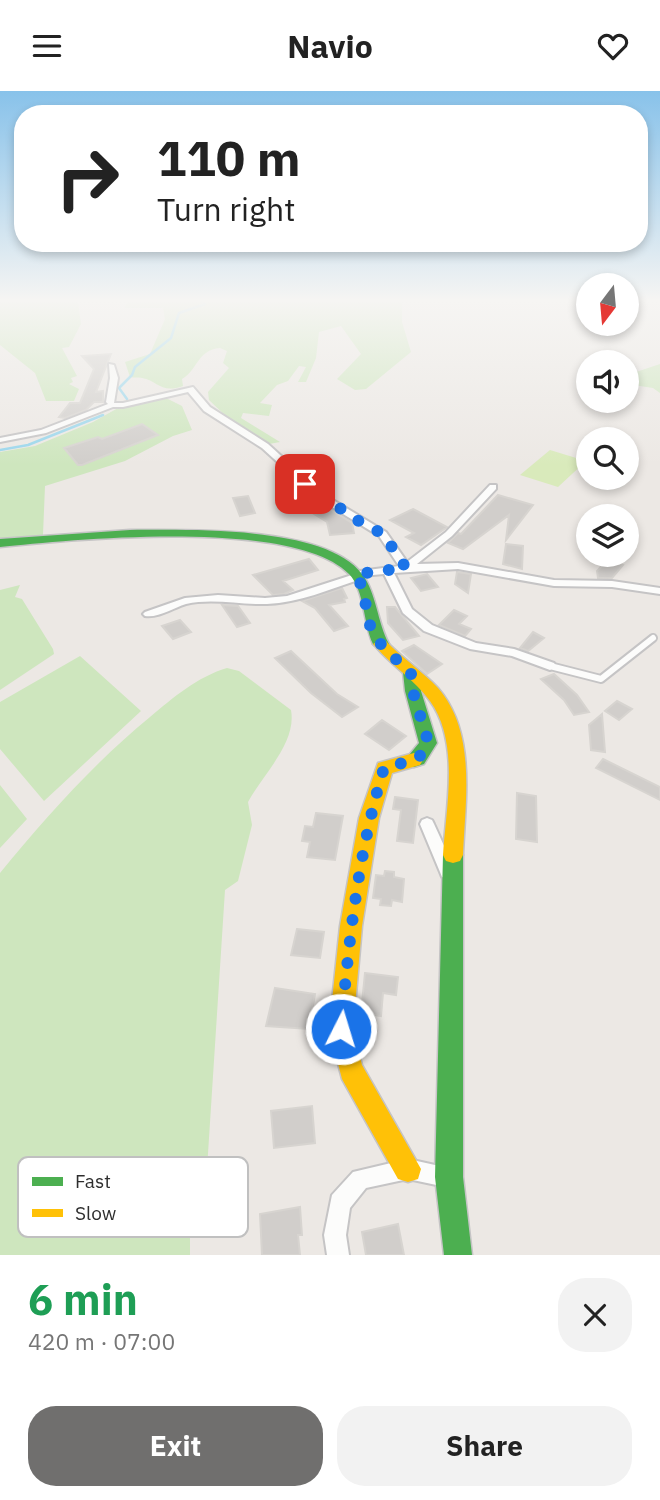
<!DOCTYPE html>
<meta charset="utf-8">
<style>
body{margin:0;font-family:"IBM Plex Sans",sans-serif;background:#f2f2f2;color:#222;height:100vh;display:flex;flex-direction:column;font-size:26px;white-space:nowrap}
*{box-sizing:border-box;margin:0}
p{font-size:23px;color:#767676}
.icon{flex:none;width:38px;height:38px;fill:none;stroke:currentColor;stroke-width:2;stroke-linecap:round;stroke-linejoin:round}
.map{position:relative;height:1164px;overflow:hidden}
.details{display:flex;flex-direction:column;background:#fff;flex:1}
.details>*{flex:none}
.guide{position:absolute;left:14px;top:14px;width:634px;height:147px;border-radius:28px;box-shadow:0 4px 10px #0003;background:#fff;color:#222;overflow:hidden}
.needle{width:46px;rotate:196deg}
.buttons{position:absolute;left:576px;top:182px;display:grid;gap:14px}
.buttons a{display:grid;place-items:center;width:63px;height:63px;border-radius:50%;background:#fff;box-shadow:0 4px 10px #0003;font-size:35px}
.pin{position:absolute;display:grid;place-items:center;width:60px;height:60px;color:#fff;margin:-30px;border-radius:14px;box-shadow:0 4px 10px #0006}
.me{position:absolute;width:77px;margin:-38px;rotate:5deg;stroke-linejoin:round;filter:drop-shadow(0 0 5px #0008)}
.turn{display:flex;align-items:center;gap:24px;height:147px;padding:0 28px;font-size:32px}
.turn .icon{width:91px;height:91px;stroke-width:2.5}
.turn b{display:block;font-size:49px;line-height:60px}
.round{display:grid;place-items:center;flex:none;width:74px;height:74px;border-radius:28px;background:#f2f2f2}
.headline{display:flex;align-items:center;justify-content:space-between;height:119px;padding:0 28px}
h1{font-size:42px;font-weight:800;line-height:52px;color:#1e9e55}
.button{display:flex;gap:14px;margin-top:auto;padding:14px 28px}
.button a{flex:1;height:80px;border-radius:28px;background:#706f6e;color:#fff;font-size:28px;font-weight:800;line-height:80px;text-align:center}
.button a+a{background:#f2f2f2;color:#222}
header{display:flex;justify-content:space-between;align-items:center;height:91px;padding:0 28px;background:#fff;font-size:32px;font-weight:800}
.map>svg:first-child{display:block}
.green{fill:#cee6be}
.pitch{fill:#d9eabb}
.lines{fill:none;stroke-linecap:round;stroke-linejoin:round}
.stream{stroke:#99d6ec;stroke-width:2.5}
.building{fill:#d1cecb;stroke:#d7d4d0;stroke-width:2}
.lane-casing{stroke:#c5c4c5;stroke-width:10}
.street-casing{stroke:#c5c4c5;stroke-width:4}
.fast-casing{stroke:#c5c4c5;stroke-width:3}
.slow-casing{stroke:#c5c4c5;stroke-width:3}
.lane{stroke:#fcfcfb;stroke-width:6}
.street{fill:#fcfcfb;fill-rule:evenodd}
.fast{fill:#4caf50;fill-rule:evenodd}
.slow{fill:#ffc107;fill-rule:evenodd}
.route{stroke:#1a73e8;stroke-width:12;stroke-dasharray:0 21.6}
.key{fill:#fff;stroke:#c0c0c0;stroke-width:2}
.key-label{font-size:19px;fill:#2e2e2e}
</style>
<header><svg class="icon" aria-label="menu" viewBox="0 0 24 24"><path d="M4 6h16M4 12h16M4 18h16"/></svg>Navio<svg class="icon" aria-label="heart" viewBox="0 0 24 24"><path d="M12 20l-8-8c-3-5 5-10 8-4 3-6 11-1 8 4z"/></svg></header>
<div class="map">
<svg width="660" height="1164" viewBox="0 0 660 1164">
<rect width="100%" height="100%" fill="#ece8e4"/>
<path class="green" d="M0 211H78L81 233 69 256 62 257 77 285 71 287 73 291 69 293 79 298 74 310H46L35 282 0 254Z
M127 211H402V231L411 261 366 298 355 299 337 288 361 263 341 235 319 241 316 267 306 291H298L306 276 299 275 288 290 277 294 260 312 272 314 269 325 243 322 241 327 280 351 269 353 233 332 209 309 208 301 229 277 223 272 227 260 220 257C197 259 198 279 182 288L183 295C161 303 158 290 142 287 138 286 134 287 130 286L125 271 150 263 165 228 163 217H125Z
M660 273V302L653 297 627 293V284Z
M164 306 182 315 192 339 173 345 125 370 45 395 43 444 0 449V361L35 355 93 331 118 317Z
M20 494 15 506 22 508 53 558 54 563 0 599V499Z
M80 565 141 620 44 710 0 658V611Z
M227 577 239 580 291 619C297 652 263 683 248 711L252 734 238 790 225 799 207 1078 203 1084 193 1089 190 1099V1164H0V782C46 726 94 672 150 626 174 606 197 586 227 577Z
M0 694 27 728 0 757Z"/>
<path class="pitch" d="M550 359 586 370 558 396 520 384Z"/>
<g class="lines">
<path class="stream" d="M127 308 119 297 132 284 135 276 171 247 179 222 205 213 202 211
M0 359 28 354 103 324"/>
</g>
<path class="building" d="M111 263 96 301 103 300V311H94L86 319 65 327 59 326 70 312H80L94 278 82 265Z
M142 333 158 344 82 374H78L64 357 98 346 102 348Z
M498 404 533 414 506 449 509 424 463 458 448 452 458 442 461 443Z
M248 405 255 422 240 425 233 407Z
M328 417 352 432 354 442 330 444 327 431 314 423Z
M413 418 447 436 421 454 406 446 414 442 390 429Z
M506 453 523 455 522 478 503 473Z
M309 468 318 479 283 490 293 499 284 503 273 504 253 484Z
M607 469 623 474 612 487H598L597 480Z
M457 481 471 483 468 502 455 493Z
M427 483 438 496 421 500 411 487Z
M342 497 347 507 344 508 345 511 329 514 348 535 334 540 315 517 302 510Z
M222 514 238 515 250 532 237 536Z
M387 516H395L419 545 403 549 388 532Z
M454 519 467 525 459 533 471 538 465 545 439 534Z
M180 529 191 541 173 548 162 535Z
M533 541 544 547 528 560 520 557Z
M414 554 442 573 427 583 402 560Z
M291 560 337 603 358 616 342 626 311 602 275 567Z
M554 583 577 604 589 621 574 624 564 609 541 588Z
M617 610 632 618 619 629 605 620Z
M602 623 605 661 591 659 589 634Z
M382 629 406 645 389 659 365 643Z
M603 668 660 696V709L596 677Z
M517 702 536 705 537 751 516 748Z
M395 706 418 709 413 752 397 750 401 719 393 718Z
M316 722 343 725 335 769 307 766 310 751 302 750 305 735 313 736Z
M385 780 394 781V786L404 788 402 811 392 809 391 815 380 814 381 808 373 807 376 784 384 785Z
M297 838 324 841 320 867 291 864Z
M365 882 398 886 396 904 383 902 381 925 361 922Z
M275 897 315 903 309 938 266 935Z
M312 1015 315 1052 274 1057 271 1020Z
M300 1116 302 1144H298L300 1164H262L260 1123Z
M398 1133 404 1164H366L362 1141Z"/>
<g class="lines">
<g class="lane-casing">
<path id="lane" d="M550 575 601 588 653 547"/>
</g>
<g class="street-casing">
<path id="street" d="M109 273 114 274 118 287 114 312H123L193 296 210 316 268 353 323 403 386 441 407 471 446 441 490 394H496V398L452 445 417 473 458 472 554 489 612 490 660 497V503L612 496 554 495 458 478 394 482 412 518 432 534 476 552 514 558 554 572 556 575 550 579 512 565 470 558 424 540 403 522 384 483 362 485 361 488C330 498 299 512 267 513 240 514 213 507 186 513 173 517 159 527 145 525L143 523 145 521 185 507 218 504 265 507 287 505 352 484V481L399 475 379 445 317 407 262 357 204 320 188 301 123 316H113L46 342 0 351V347L41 339 108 313 106 311 110 287Z
M427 727 432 729 434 733 456 781 454 786 448 788 442 786 440 781 420 733 422 729Z
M408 1068 453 1078 457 1085 453 1092 446 1096 408 1088 366 1097 350 1117 346 1144 349 1164H327L324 1144 332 1104 353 1081Z"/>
</g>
<g class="fast-casing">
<path id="fast" d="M130 439C186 439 326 434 362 483 377 503 377 531 389 553L381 558 373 553C363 532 365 500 349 483 294 427 76 448 0 456V448Z
M411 576 419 581 421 600 437 652 424 673 414 676 408 674 405 669 419 652 405 600 403 581Z
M453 756 460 758 463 764V1086L472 1164H444L435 1086 443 764 446 758Z"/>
</g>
<g class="slow-casing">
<path id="slow" d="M381 548 386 550C402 567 422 580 438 597 477 642 465 710 463 764L460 770 453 772 446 770 443 764C446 717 460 651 430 610 415 589 392 575 376 556L373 553Z
M414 662 420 664 423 669 420 674 392 682 379 727 362 835 353 938 362 974 421 1078 418 1088 408 1091 398 1088 342 988 329 938 340 835 359 727 378 672Z"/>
</g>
<use href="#lane" class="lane"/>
<use href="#street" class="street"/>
<use href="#fast" class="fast"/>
<use href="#slow" class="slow"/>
</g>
<linearGradient id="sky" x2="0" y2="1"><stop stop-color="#88c2ea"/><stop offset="0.56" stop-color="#f6f5f3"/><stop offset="1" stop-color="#f6f5f3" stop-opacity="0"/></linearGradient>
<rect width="660" height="374" fill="url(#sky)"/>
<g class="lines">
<path class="route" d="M305 393 357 429 383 443 406 477 356 483C365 499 365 514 369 531 375 553 395 567 411 581 411 607 423 627 428 652L418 668 384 677C358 762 349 849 341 938"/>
</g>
<rect x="18" y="1066" width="230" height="80" rx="10" class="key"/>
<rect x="32" y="1086" width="31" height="9" fill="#4caf50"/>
<rect x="32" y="1118" width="31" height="8" fill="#ffc107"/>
<g class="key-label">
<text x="75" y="1097">Fast</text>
<text x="75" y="1129">Slow</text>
</g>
</svg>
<div class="buttons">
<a><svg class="needle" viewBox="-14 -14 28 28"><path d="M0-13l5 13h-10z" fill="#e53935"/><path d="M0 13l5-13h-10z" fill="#767676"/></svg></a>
<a><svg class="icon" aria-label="sound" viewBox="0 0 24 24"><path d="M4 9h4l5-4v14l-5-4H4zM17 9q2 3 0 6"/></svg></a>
<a><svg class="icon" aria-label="search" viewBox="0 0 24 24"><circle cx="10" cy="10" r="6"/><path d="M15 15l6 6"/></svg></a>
<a><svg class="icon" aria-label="layers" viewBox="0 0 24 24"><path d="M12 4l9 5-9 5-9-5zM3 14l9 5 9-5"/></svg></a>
</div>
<div class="pin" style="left:305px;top:393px;background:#d93025"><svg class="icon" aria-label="arrive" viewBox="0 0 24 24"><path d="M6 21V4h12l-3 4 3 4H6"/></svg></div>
<svg class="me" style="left:341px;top:938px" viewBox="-20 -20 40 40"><circle r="17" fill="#1a73e8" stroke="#fff" stroke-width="3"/><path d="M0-11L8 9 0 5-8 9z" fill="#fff"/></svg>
<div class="guide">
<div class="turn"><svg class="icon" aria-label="right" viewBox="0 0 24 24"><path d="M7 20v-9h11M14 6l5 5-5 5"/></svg><div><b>110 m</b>Turn right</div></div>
</div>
</div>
<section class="details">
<div class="headline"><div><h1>6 min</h1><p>420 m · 07:00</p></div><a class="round"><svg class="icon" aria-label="close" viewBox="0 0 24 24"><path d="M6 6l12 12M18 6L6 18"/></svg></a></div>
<div class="button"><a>Exit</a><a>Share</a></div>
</section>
